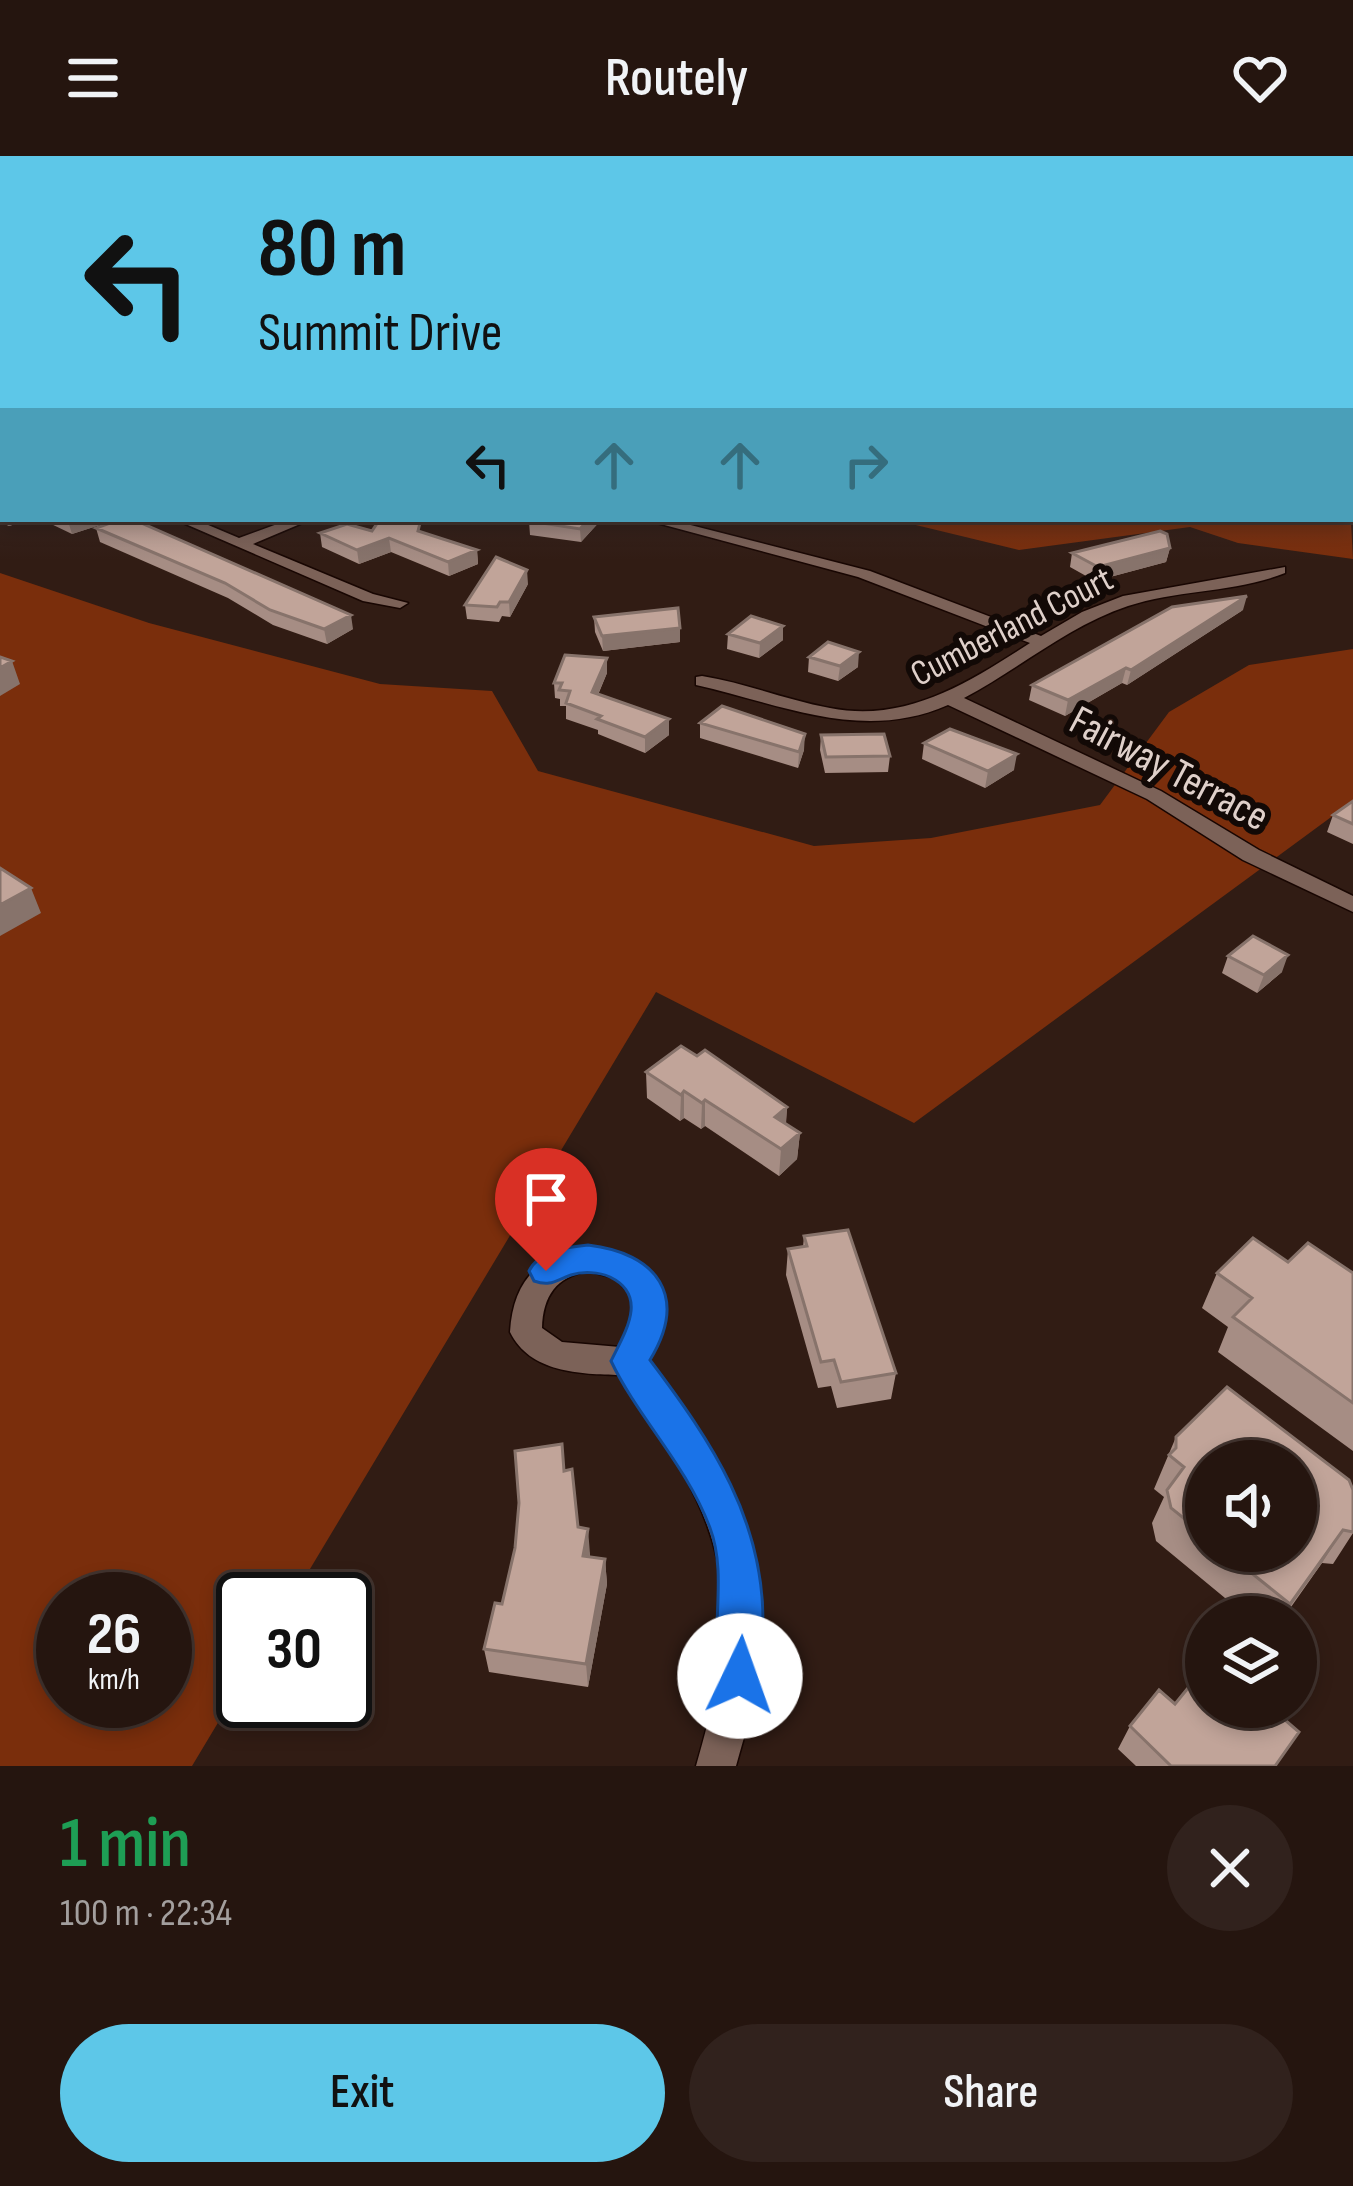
<!DOCTYPE html>
<meta charset="utf-8">
<style>
body{margin:0;font-family:"Sofia Sans Condensed",sans-serif;background:#31221d;color:#f1f3f6;height:100vh;display:flex;flex-direction:column;font-size:45px;white-space:nowrap}
*{box-sizing:border-box;margin:0}
p{font-size:39px;color:#a39f9e}
.icon{flex:none;width:66px;height:66px;fill:none;stroke:currentColor;stroke-width:2;stroke-linecap:round;stroke-linejoin:round}
.map{position:relative;height:1610px;overflow:hidden}
.side{display:flex;flex-direction:column;background:#25150f;flex:1}
.side>*{flex:none}
.guide{position:absolute;left:0px;top:0px;width:1353px;height:366px;box-shadow:0 6px 18px #0003,0 0 0 3px #42342f;background:#5dc7e8;color:#111;overflow:hidden}
.controls{position:absolute;left:1185px;top:1284px;display:grid;gap:24px}
.controls a{display:grid;place-items:center;width:132px;height:132px;border-radius:50%;background:#25150f;box-shadow:0 6px 18px #0003,0 0 0 3px #42342f;font-size:60px}
.speed{position:absolute;left:36px;top:1416px;display:flex;gap:24px;font-size:60px;font-weight:700;text-align:center}
.speed>*{display:grid;place-content:center;width:156px;height:156px;border-radius:50%;background:#25150f;box-shadow:0 6px 18px #0003,0 0 0 3px #42342f;line-height:1}
.speed small{font-size:30px;font-weight:400}
.speed .limit{border:6px solid #111;border-radius:18px;background:#fff;color:#111}
.pin{position:absolute;display:grid;place-items:center;width:102px;height:102px;color:#fff;margin:-123px -51px;border-radius:50% 50% 50% 0;rotate:-45deg;box-shadow:0 0 12px #0007}
.pin .icon{rotate:45deg}
.me{position:absolute;width:132px;margin:-66px;rotate:3deg;stroke-linejoin:round;filter:drop-shadow(0 0 9px #0008)}
.turn{display:flex;align-items:center;gap:42px;height:252px;padding:0 60px;font-size:54px}
.turn .icon{width:156px;height:156px;stroke-width:2.5}
.turn b{display:block;font-size:84px;line-height:102px}
.lanes{display:flex;align-items:center;height:114px;padding:0 60px;background:#0003;justify-content:center;gap:60px;direction:ltr}
.lanes .off{opacity:.35}
.round{display:grid;place-items:center;flex:none;width:126px;height:126px;border-radius:63px;background:#31221d}
.headline{display:flex;align-items:center;justify-content:space-between;height:204px;padding:0 60px}
h1{font-size:72px;font-weight:600;line-height:90px;color:#1e9e55}
.action{display:flex;gap:24px;margin-top:auto;padding:24px 60px}
.action a{flex:1;height:138px;border-radius:72px;background:#5dc7e8;color:#111;font-size:48px;font-weight:600;line-height:138px;text-align:center}
.action a+a{background:#31221d;color:#f1f3f6}
header{display:flex;justify-content:space-between;align-items:center;height:156px;padding:0 60px;background:#25150f;font-size:54px;font-weight:600}
.map>svg:first-child{display:block}
.green{fill:#7a2e0c;fill-rule:evenodd}
.lines{fill:none;stroke-linecap:round;stroke-linejoin:round}
.river{fill:#031116;fill-rule:evenodd}
.minor-casing{stroke:#180602;stroke-width:3}
.secondary-casing{stroke:#180602;stroke-width:3}
.minor{fill:#7c6258;fill-rule:evenodd}
.secondary{fill:#7c6258;fill-rule:evenodd}
.wall{fill:#a68d84;fill-rule:evenodd}
.shaded-wall{fill:#87736b}
.building{fill:#c1a499;stroke:#87736b;stroke-width:3}
.route{fill:#1a73e8;stroke:#114b97;stroke-width:3}
.labels{text-anchor:middle;stroke-width:12;stroke-linejoin:round;paint-order:stroke}
.far-street-label{font-size:36px;fill:#dfd0ca;stroke:#120906}
.street-label{font-size:42px;fill:#dfd0ca;stroke:#120906}
</style>
<header><svg class="icon" aria-label="menu" viewBox="0 0 24 24"><path d="M4 6h16M4 12h16M4 18h16"/></svg>Routely<svg class="icon" aria-label="heart" viewBox="0 0 24 24"><path d="M12 20l-8-8c-3-5 5-10 8-4 3-6 11-1 8 4z"/></svg></header>
<div class="map">
<svg width="1353" height="1610" viewBox="0 0 1353 1610">
<rect width="100%" height="100%" fill="#311c14"/>
<path class="green" d="M1350 348 1353 403 1238 387 1190 371 1019 394 891 363H1350Z
M0 417 149 467 380 528 492 535 538 615 814 690 931 682 1100 649 1169 556 1249 509 1353 493V645L914 967 656 836 292 1443H243V1525L192 1610H0ZM63 1443H165V1545H63Z"/>
<g class="lines">
<path class="river" d="M3 197V211L0 212V198Z
M1350 231H1353V245H1350Z"/>
<g class="minor-casing">
<path id="minor" d="M174 363H194L239 382 291 363H312L253 388 373 438 408 447 400 452 363 445Z
M642 363H667L870 415 1041 480 1082 456 1123 440 1285 411V417C1235 437 1179 433 1128 450 1068 470 1019 513 964 542L1161 635 1259 694 1353 740V756L1243 704 1147 643 948 549C862 587 781 548 696 529V521L702 520C746 527 786 544 830 552 906 567 968 527 1030 487L858 421Z
M588 1091C656 1099 685 1143 647 1204 709 1289 770 1381 762 1492 759 1532 747 1571 736 1610H696C749 1430 725 1369 620 1219 580 1218 530 1217 510 1176 513 1125 538 1099 588 1091ZM588 1115 615 1122 634 1142 628 1180 620 1191 562 1186 542 1172C543 1140 556 1121 588 1115Z"/>
</g>
<g class="secondary-casing">
<path id="secondary" d="M0 252H3V262H0Z
M1350 323H1353V333H1350Z"/>
</g>
<use href="#minor" class="minor"/>
<use href="#secondary" class="secondary"/>
</g>
<path class="wall" d="M0 325 3 327V363H31L9 370 0 366Z
M46 363H101L103 368 72 378 47 366Z
M531 363H602L581 386 530 379 529 365Z
M96 372 353 473 327 488 273 469 228 442 100 386Z
M372 375 422 376 477 394 478 408 449 420 391 396 359 408 322 391 320 377Z
M1170 392 1166 406 1095 425 1070 411 1072 397Z
M528 428 510 461 502 460 499 466 467 463 465 449Z
M1243 454 1127 529 1122 527 1065 560 1029 544 1032 529Z
M594 461 680 472V486L603 495 595 476Z
M783 470V484L759 502 727 493 728 478Z
M809 501 858 511 838 525 808 516Z
M607 502V517L598 539 669 579 645 597 598 578V574L566 563V550H560V543L555 542 554 527Z
M700 567 804 594 798 612 700 582Z
M821 579 890 600 888 616 825 617 820 594Z
M924 587 1014 614 985 632 922 603Z
M1353 645V688L1327 676 1333 659Z
M1228 800 1282 816 1257 837 1222 817Z
M646 916 787 951 786 968 800 977 797 1003 779 1020 705 970 701 973 684 962 680 965 647 942Z
M804 1080 896 1217 891 1243 837 1252 831 1230 818 1232 786 1119 788 1093 803 1091Z
M1288 1106 1353 1117V1295L1218 1196 1228 1171 1202 1152 1217 1117Z
M1176 1281 1353 1334V1377L1333 1408 1322 1407 1284 1461H1248L1156 1385 1152 1367 1164 1341 1154 1333ZM1206 1305 1296 1395H1206Z
M564 1315 578 1371 590 1398V1401L605 1403 607 1428 588 1531 489 1516 484 1493Z
M1175 1548 1275 1610H1136L1118 1593 1130 1570Z"/>
<path class="shaded-wall" d="M6 363H31L9 370Z
M74 363H101L103 368 72 378 68 365Z
M589 363H602L581 386 580 373Z
M389 382 391 396 359 408 357 394Z
M1170 392 1166 406 1095 425 1098 411Z
M477 394 478 408 449 420 448 406Z
M527 414 528 428 510 461 509 446Z
M1247 440 1243 454 1127 529 1131 514Z
M351 459 353 473 327 488 324 473Z
M783 470V484L759 502 760 487Z
M680 472V486L603 495 602 480Z
M859 496 858 511 838 525 840 510Z
M607 502V517L592 552V536Z
M12 505 20 528 0 540V512Z
M1126 512 1122 527 1065 560 1068 544Z
M669 563V579L645 597V581Z
M805 578 804 594 798 612 799 596Z
M1017 598 1014 614 985 632 988 615Z
M31 732 41 757 0 780V749Z
M1288 799 1282 816 1257 837 1264 819Z
M684 935V962L680 965 681 939Z
M705 944V970L701 973 702 947Z
M787 951 785 977 775 961Z
M800 977 797 1003 779 1020 781 993Z
M588 1373 590 1398 585 1425 583 1400Z
M1343 1374 1322 1407 1282 1461 1290 1448Z
M605 1403 607 1428 588 1531 586 1508Z"/>
<path class="building" d="M0 325 3 327V356L0 355Z
M121 363H132L351 459 324 473 270 454 225 427 96 372Z
M380 363H421L418 375 477 394 448 406 389 382 357 394 320 377 347 368 372 375Z
M531 363H589L580 373 529 365Z
M1160 375 1167 378 1170 392 1098 411 1072 397Z
M496 401 527 414 509 446H500L497 451 465 449Z
M1247 440 1131 514 1126 512 1068 544 1032 529 1172 451Z
M678 452 680 472 602 480 594 461Z
M751 460 783 470 760 487 728 478Z
M828 486 859 496 840 510 809 501Z
M565 499 607 502 592 536 669 563 645 581 597 563 601 560 566 547 570 535 559 534 562 527H554Z
M0 501 12 505 0 512Z
M722 550 805 578 799 596 700 567Z
M950 573 1017 598 988 615 924 587Z
M884 578 890 600 826 601 821 579Z
M1353 645V668L1333 659Z
M0 712 31 732 0 749Z
M1253 780 1288 799 1264 819 1228 800Z
M681 890 697 900 705 894 787 951 775 961 800 977 781 993 705 944 702 947 684 935 681 939 646 916Z
M848 1074 896 1217 841 1226 834 1204 821 1206 788 1093 807 1090 804 1080Z
M1253 1082 1288 1106 1308 1087 1353 1117V1247L1233 1161 1252 1142 1217 1117Z
M1227 1231 1349 1324 1353 1334V1376L1343 1374 1290 1448 1224 1395H1296V1305H1206V1380L1171 1352 1167 1334 1184 1311 1169 1299 1176 1292V1281Z
M562 1288 564 1315 572 1313 578 1371 588 1373 583 1400 605 1403 586 1508 484 1493 495 1447 502 1448 515 1392 519 1347 515 1295Z
M1201 1516 1206 1521V1551H1270L1299 1576 1275 1610H1169L1170 1609 1130 1570 1159 1534 1175 1548Z"/>
<linearGradient id="sky" x2="0" y2="1"><stop stop-color="#1b0f0b"/><stop offset="0.44" stop-color="#484045"/><stop offset="1" stop-color="#484045" stop-opacity="0"/></linearGradient>
<rect width="1353" height="404" fill="url(#sky)"/>
<path class="route" d="M588 1089C657 1097 689 1140 650 1204 712 1286 765 1365 763 1471 763 1494 765 1514 756 1535L740 1542 725 1535C705 1488 730 1425 710 1372 686 1308 638 1262 611 1205 625 1176 649 1140 610 1121 599 1116 583 1115 571 1119 556 1124 551 1131 534 1125L529 1115C539 1095 567 1091 588 1089Z"/>
<g class="labels">
<g class="far-street-label">
<text transform="translate(1011 469) rotate(-27)" y="13">Cumberland Court</text>
</g>
<g class="street-label">
<text transform="translate(1170 611) rotate(28)" y="15">Fairway Terrace</text>
</g>
</g>
</svg>
<div class="controls">
<a><svg class="icon" aria-label="sound" viewBox="0 0 24 24"><path d="M4 9h4l5-4v14l-5-4H4zM17 9q2 3 0 6"/></svg></a>
<a><svg class="icon" aria-label="layers" viewBox="0 0 24 24"><path d="M12 4l9 5-9 5-9-5zM3 14l9 5 9-5"/></svg></a>
</div>
<div class="speed"><div>26<small>km/h</small></div><div class="limit">30</div></div>
<div class="pin" style="left:546px;top:1115px;background:#d93025"><svg class="icon" aria-label="arrive" viewBox="0 0 24 24"><path d="M6 21V4h12l-3 4 3 4H6"/></svg></div>
<svg class="me" style="left:740px;top:1520px" viewBox="-20 -20 40 40"><circle r="19" fill="#fff"/><path d="M0-13L10 11 0 6-10 11z" fill="#1a73e8"/></svg>
<div class="guide">
<div class="turn"><svg class="icon" aria-label="left" viewBox="0 0 24 24"><path d="M17 20v-9H6M10 6l-5 5 5 5"/></svg><div><b>80 m</b>Summit Drive</div></div>
<div class="lanes"><svg class="icon" aria-label="left" viewBox="0 0 24 24"><path d="M17 20v-9H6M10 6l-5 5 5 5"/></svg><svg class="icon off" aria-label="ahead" viewBox="0 0 24 24"><path d="M12 20V5M6 11l6-6 6 6"/></svg><svg class="icon off" aria-label="ahead" viewBox="0 0 24 24"><path d="M12 20V5M6 11l6-6 6 6"/></svg><svg class="icon off" aria-label="right" viewBox="0 0 24 24"><path d="M7 20v-9h11M14 6l5 5-5 5"/></svg></div>
</div>
</div>
<section class="side">
<div class="headline"><div><h1>1 min</h1><p>100 m · 22:34</p></div><a class="round"><svg class="icon" aria-label="close" viewBox="0 0 24 24"><path d="M6 6l12 12M18 6L6 18"/></svg></a></div>
<div class="action"><a>Exit</a><a>Share</a></div>
</section>
